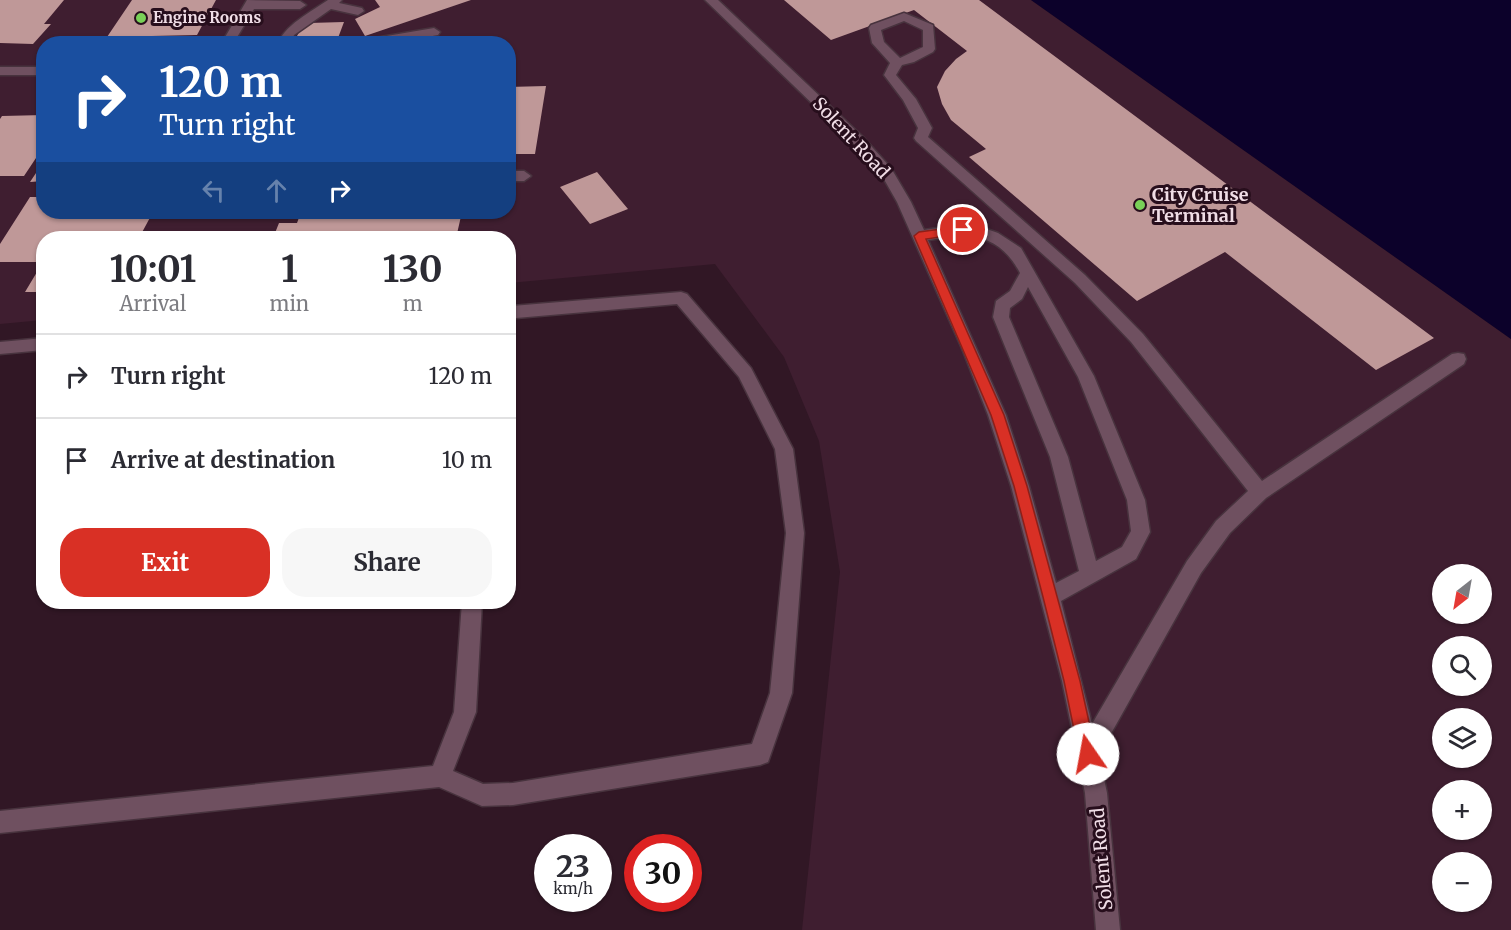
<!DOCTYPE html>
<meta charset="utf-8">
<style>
body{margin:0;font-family:Merriweather,serif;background:#f7f7f7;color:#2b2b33;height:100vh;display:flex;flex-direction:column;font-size:22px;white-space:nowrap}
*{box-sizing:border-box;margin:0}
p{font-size:20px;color:#7c7c81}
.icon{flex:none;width:33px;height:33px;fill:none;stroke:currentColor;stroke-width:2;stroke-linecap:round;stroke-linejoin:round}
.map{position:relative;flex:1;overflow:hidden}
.drawer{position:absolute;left:36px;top:231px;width:480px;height:378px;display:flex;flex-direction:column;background:#fff;border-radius:24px;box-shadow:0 2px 4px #0004}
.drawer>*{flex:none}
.banner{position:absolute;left:36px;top:36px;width:480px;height:183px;border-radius:24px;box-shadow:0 2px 4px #0004;background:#1a4fa0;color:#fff;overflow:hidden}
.needle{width:39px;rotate:211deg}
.controls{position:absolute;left:1432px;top:564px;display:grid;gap:12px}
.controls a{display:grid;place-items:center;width:60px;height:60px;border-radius:50%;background:#fff;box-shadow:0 2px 4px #0004;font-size:30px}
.speed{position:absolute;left:534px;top:834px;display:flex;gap:12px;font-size:30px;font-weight:700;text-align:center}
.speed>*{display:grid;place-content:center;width:78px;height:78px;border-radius:50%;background:#fff;box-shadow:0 2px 4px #0004;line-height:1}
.speed small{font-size:15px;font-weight:400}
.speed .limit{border:9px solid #d22;background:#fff;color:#111}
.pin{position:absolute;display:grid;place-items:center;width:51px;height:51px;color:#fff;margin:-26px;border:3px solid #fff;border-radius:50%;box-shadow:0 2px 6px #0007}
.me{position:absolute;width:66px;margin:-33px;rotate:348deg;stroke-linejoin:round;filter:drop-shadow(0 0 4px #0008)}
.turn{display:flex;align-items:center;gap:21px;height:126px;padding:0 24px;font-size:27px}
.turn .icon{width:78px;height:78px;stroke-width:2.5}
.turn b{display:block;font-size:42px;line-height:51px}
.lanes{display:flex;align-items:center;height:57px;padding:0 24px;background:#0003;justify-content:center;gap:30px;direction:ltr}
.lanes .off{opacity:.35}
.eta{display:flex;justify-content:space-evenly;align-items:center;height:102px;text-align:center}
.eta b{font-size:36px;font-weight:700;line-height:42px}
.action{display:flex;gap:12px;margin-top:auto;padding:12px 24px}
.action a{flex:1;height:69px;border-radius:24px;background:#d93025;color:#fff;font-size:24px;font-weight:700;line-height:69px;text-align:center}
.action a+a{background:#f7f7f7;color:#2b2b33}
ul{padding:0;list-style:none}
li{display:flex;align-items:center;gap:18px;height:84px;padding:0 24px;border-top:2px solid #e1e1e2}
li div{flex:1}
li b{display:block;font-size:22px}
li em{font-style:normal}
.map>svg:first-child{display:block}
.built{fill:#3f1e30;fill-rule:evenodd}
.water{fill:#0c012a}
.building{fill:#bf9898}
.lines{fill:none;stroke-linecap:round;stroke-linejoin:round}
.minor-casing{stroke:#48333e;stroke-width:3}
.minor{fill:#6f5060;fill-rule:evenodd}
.route{fill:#d93025;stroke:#8d1f18;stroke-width:1.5}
.poi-dot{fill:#79d158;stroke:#270e1c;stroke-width:2}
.labels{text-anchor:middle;stroke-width:6;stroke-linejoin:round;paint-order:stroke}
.far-poi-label{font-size:15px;font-weight:bold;fill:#f0dde6;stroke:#270e1c;text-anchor:start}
.street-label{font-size:18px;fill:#f0dde6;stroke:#270e1c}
.poi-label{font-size:18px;font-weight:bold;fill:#f0dde6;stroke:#270e1c;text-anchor:start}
</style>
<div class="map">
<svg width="1511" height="930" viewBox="0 0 1511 930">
<rect width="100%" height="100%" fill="#311725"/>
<path class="built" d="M0 0H1031L1511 339V930H802L840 572 819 441 784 357 715 264 509 283 508 238H44L43 320 0 324ZM44 44H508V212H44ZM1443 574H1482V614H1443ZM1443 646H1482V686H1443ZM1443 718H1482V758H1443ZM1443 790H1482V830H1443ZM1443 862H1482V902H1443Z"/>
<path class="water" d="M1031 0H1511V339Z"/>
<path class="building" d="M0 0H64L44 24H51L33 44 0 43Z
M132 0H216L197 35 107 37Z
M375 0H471L365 36 355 19 380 7Z
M784 0H979L1434 338 1376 370 1225 252 1137 301 969 157 986 149 951 120 942 104 937 87 945 71 956 59 967 51 914 10 831 40Z
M344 22 338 38H296L301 28 309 23Z
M487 39 486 44H433L434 40Z
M546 86 535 154H508V87Z
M44 115V146L24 176H0V119L2 116Z
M44 161V181L30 182Z
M597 172 628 209 590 224 560 187Z
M30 197H44V212H153L139 238H44V292H25L43 262H0V244Z
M301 212H462L456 238H273L279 223H297Z"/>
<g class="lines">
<g class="minor-casing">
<path id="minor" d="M247 0 300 1 306 5 300 9H254L233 44H221Z
M328 0H342L339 3 362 8 364 11 358 15 331 9 294 35 291 44H279C280 28 315 9 328 0Z
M705 0H718L863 137 891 168 911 202 924 230 959 225 981 227 998 233 1021 248 1094 376 1145 500 1150 532 1136 559 1061 601 1092 724 1187 561 1216 521 1248 491 1131 342 1075 283 916 141 914 138 918 128 903 100 884 75 890 63 872 43 869 28 871 25 904 13 933 25 935 49 933 52 914 62 902 65 896 75 916 99 932 128 928 137 1085 275 1143 334 1262 481 1452 354 1458 353 1464 354 1466 359 1464 364 1266 498 1230 533 1201 573 1099 755 1107 793 1120 930H1096L1085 793 1062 681 1011 486 988 415 963 351 897 202 881 174 853 143ZM904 21 923 30V47L900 58 884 42 881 30ZM959 236C989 236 1006 247 1020 273L1010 291 996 301 993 317 1050 457 1079 571 1056 583 1029 486 1006 415 928 240ZM1028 287 1078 377 1127 500 1131 531 1122 547 1096 561 1068 457 1009 317 1010 308 1022 299Z
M434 28 440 32 438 35 388 44H357L363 40Z
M0 67H44V75H0Z
M508 171H524L531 176 524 181H508Z
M681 292 687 294 751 368 793 449 804 533 792 693 768 762 760 765 513 805 482 806 439 787 0 833V811L433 766 454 712 462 602H482L476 712 453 771 483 784 513 783 752 744 770 693 786 533 775 449 739 377 677 304 516 318 508 321V307L512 306Z
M44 338V350L0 354V342Z"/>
</g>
<use href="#minor" class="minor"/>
</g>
<path class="route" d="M963 226 969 230 967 233 926 239 1004 415 1027 486 1080 681 1096 754 1093 760 1088 763 1082 760 1079 754 1064 681 1043 597 1014 486 991 415 914 236 919 232Z"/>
<g class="poi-dot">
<circle cx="141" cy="18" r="6"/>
<circle cx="1140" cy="205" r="6"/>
</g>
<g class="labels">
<g class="far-poi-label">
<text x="153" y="23">Engine Rooms</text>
</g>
<g class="street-label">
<text transform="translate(851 138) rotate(47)" y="6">Solent Road</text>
<text transform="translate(1102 859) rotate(-95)" y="6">Solent Road</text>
</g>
<g class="poi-label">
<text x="1152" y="201">City Cruise<tspan x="1152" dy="21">Terminal</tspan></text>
</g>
</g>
</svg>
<div class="controls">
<a><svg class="needle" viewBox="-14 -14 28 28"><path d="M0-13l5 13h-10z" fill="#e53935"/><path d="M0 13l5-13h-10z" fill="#7c7c81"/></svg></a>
<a><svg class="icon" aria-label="search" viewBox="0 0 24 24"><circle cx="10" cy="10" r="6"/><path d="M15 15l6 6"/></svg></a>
<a><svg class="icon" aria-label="layers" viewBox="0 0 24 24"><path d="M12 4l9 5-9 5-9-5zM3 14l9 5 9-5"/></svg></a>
<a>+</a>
<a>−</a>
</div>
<div class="speed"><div>23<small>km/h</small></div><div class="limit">30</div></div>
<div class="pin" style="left:963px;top:230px;background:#d93025"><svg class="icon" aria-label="arrive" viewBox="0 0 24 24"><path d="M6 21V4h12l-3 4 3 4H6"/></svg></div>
<svg class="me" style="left:1088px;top:754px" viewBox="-20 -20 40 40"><circle r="19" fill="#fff"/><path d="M0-13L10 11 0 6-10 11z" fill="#d93025"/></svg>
<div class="banner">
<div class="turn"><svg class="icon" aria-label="right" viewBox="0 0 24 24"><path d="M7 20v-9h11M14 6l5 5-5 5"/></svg><div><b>120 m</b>Turn right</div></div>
<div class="lanes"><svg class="icon off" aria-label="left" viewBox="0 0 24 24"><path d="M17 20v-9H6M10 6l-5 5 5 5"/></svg><svg class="icon off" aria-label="ahead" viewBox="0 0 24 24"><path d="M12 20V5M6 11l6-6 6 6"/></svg><svg class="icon" aria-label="right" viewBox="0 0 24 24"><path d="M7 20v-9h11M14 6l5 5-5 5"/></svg></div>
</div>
<section class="drawer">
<div class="eta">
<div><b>10:01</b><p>Arrival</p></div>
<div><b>1</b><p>min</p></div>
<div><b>130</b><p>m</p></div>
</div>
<ul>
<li><svg class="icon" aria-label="right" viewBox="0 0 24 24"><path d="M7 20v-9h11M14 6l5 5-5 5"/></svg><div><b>Turn right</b></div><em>120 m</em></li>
<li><svg class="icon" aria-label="arrive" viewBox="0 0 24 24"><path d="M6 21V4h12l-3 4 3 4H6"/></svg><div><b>Arrive at destination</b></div><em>10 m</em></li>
</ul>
<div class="action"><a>Exit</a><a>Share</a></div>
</section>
</div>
